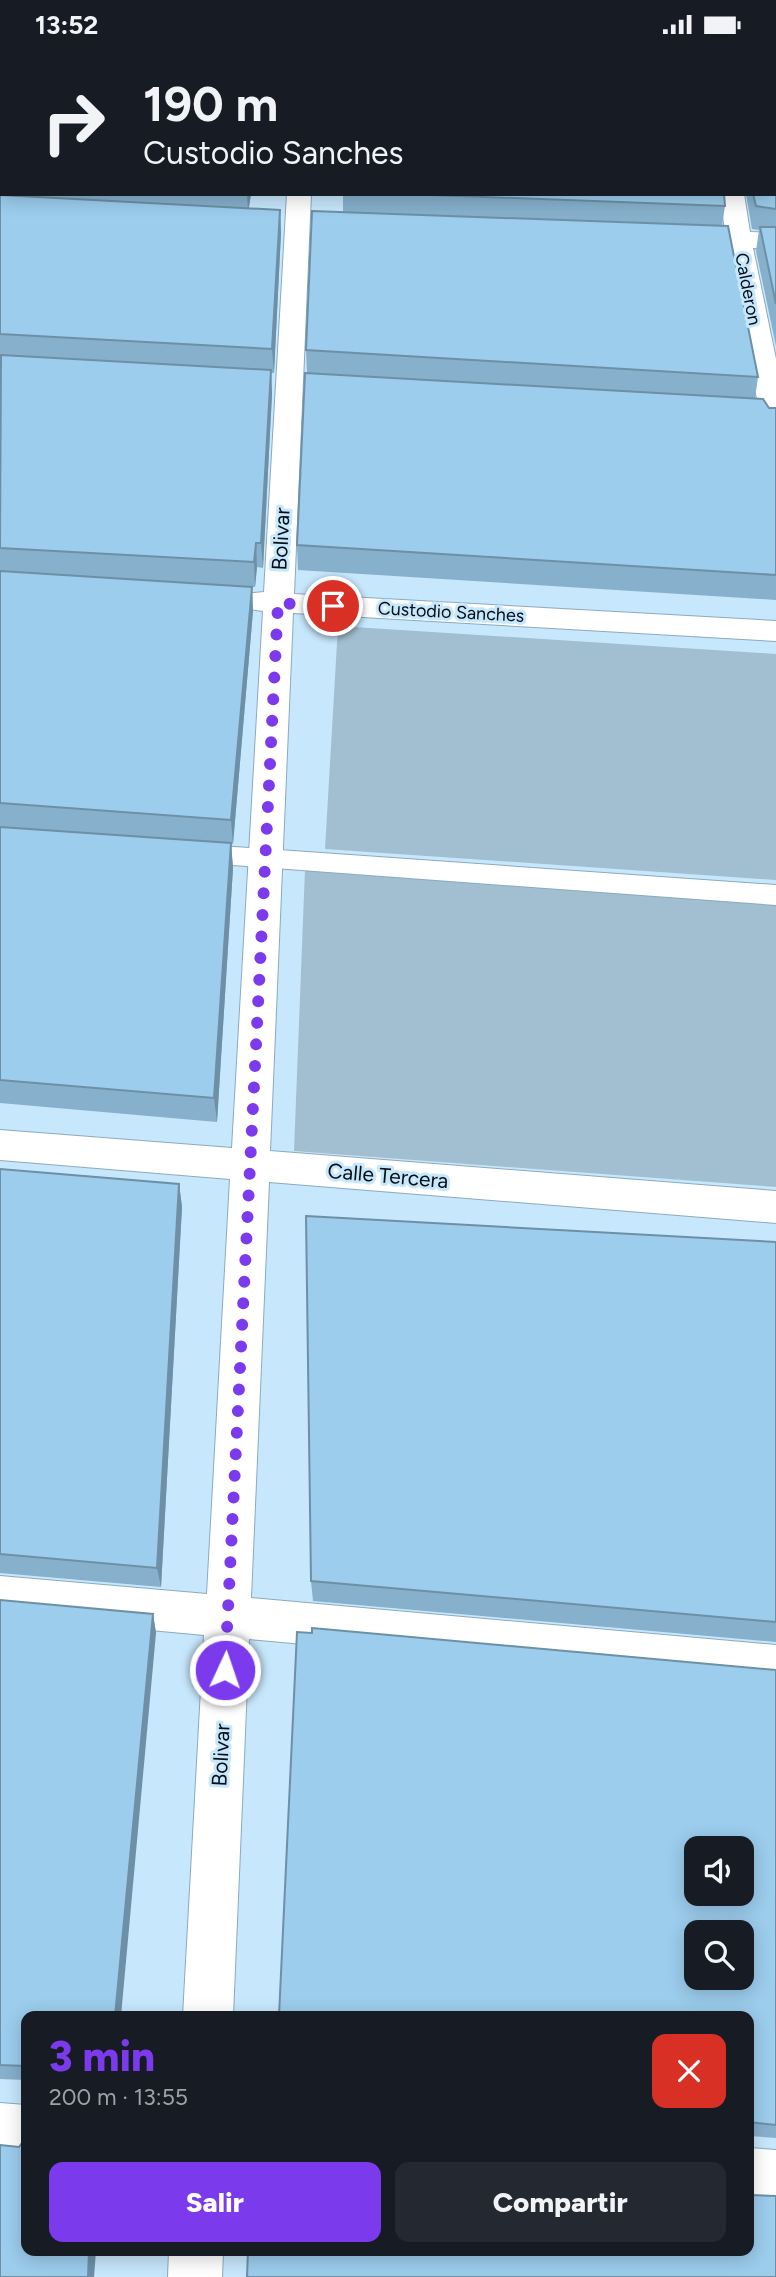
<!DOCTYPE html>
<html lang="es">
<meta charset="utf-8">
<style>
body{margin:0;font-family:Figtree,sans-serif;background:#242831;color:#f1f3f6;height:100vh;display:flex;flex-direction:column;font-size:26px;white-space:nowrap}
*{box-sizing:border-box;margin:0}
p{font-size:23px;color:#9ea1a6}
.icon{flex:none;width:38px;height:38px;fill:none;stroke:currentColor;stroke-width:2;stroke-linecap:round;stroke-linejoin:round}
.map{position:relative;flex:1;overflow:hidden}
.sheet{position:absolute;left:21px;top:1962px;width:733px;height:245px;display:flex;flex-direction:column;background:#171b24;border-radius:14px;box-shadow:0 4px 18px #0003}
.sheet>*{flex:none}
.guide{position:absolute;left:0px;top:0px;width:777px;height:147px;box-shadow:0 4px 18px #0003;background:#171b24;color:#f1f3f6;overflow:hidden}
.controls{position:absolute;left:684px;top:1787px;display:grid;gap:14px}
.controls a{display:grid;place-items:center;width:70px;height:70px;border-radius:14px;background:#171b24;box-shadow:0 4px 18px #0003;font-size:35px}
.pin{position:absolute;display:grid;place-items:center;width:60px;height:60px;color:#fff;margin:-30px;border:4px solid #fff;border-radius:50%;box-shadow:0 2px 7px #0007}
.me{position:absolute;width:77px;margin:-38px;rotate:3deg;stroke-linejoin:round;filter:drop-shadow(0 0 5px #0008)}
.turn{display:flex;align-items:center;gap:24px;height:147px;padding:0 28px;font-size:32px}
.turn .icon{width:91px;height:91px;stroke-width:2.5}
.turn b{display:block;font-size:49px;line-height:60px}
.round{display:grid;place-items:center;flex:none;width:74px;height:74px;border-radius:14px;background:#242831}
.headline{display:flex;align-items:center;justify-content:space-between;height:119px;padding:0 28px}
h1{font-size:42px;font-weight:800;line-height:52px;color:#7c3aed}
.button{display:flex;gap:14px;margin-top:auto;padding:14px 28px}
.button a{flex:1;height:80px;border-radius:14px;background:#7c3aed;color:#fff;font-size:28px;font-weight:800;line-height:80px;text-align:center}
.button a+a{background:#242831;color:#f1f3f6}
.status{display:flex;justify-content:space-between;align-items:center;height:49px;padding:0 35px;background:#171b24;direction:ltr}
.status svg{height:19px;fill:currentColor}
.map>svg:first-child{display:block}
.green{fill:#a2bfd1}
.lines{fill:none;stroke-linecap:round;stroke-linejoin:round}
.service-casing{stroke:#8baabe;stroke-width:2}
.minor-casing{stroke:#8baabe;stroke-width:2}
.service{fill:#fff;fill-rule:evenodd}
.minor{fill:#fff;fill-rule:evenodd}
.wall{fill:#86b0cc}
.shaded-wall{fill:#6d90a6}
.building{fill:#9ccded;stroke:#6d90a6;stroke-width:2;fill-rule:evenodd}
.route{stroke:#7c3aed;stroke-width:12;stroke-dasharray:0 21.6}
.labels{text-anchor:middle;stroke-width:6;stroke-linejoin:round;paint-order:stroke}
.far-street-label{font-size:18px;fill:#040e15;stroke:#c7e7fc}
.street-label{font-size:21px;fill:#040e15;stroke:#c7e7fc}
</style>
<div class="status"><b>13:52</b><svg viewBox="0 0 49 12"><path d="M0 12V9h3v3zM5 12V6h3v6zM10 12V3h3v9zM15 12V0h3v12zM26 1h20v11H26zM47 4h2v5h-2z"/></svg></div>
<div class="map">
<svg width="776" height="2228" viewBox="0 0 776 2228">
<rect width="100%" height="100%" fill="#c7e7fc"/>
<path class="green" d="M338 577 776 605V831L325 800Z
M305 820 776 853V1138L294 1102Z"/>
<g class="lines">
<g class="service-casing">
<path id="service" d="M192 795 776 836V856L192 813 183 811 179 804 183 797Z"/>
</g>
<g class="minor-casing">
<path id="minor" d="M294 0H316V2H294Z
M287 145H311L294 545 776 572V592L293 564 270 1102 776 1142V1174L269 1133 251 1549 776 1596V1638L249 1590 233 1967H183L204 1586 0 1567V1527L207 1545 230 1130 0 1111V1081L232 1099 263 562 243 559 239 552 243 545 264 543Z
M720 145H744L750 183 776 184V200L753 199 776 310V383L766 381 762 375 727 198 671 193 667 188 671 183 725 182Z
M0 2054 26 2056V2108L0 2106Z
M749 2099 776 2101V2153L749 2151Z
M169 2202H223L222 2228H168Z"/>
</g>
<use href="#service" class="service"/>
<use href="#minor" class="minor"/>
</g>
<path class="wall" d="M0 0H276V2H2V145H251L249 159 280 161 281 184 274 324H271L272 345 263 519 257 518 255 538H252L253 562 233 795H231L233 819 217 1073 0 1054Z
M776 0V297L756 202 759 181 752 180 746 145H775Z
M343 145H724L725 157 722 177 758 328 755 350 769 359H776V551L298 521 297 496 307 324 306 301 343 163Z
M0 1120 179 1135 182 1158 161 1538 0 1524Z
M776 1193V1593L313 1552 311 1532Z
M0 1551 153 1565 156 1584 26 1967V2031L0 2030Z
M776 1621V2089L749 2087V1967Z"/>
<path class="shaded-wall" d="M247 145H251L248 162Z
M280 161 281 184 274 324 272 300Z
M271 321 272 345 263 519 261 494Z
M256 494 257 518 255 538 254 513Z
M252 538 253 562 233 795 231 771Z
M231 794 233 819 217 1073 214 1049Z
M179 1135 182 1158 161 1538 157 1519Z
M153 1565 156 1584 121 1967H115Z
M89 2202H96L94 2228H88Z"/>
<path class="building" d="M0 0H271V2H2V126H0Z
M349 0H776V160L756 157 753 145H775V2H349Z
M405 145H724L725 157Z
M0 146 280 161 272 300 0 285Z
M312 162 728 177 758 328 306 301Z
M760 178H776V255Z
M1 306 271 321 261 494H256L254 513 0 499Z
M305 324 763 350 769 359H776V526L297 496Z
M0 522 252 538 231 771 0 754Z
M0 778 231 794 214 1049 0 1031Z
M0 1120 179 1135 157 1519 0 1505Z
M306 1167 776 1193V1573L311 1532Z
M0 1551 153 1565 115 1967H26V2017L0 2016Z
M312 1579 776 1621V2076L749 2073V1967H279L297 1583 312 1584ZM696 1799H742V1844H696ZM696 1883H742V1928H696Z
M22 2094H26V2202H89L88 2228H0V2096L19 2098Z
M749 2146 776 2147V2228H247L248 2202H749Z"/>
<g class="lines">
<path class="route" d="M225 1621 278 554 333 557"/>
</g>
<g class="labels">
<g class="far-street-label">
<text transform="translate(748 240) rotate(79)" y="6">Calderon</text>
<text transform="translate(451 563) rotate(3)" y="6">Custodio Sanches</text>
</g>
<g class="street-label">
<text transform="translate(281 490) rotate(-87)" y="7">Bolivar</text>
<text transform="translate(388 1127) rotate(5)" y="7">Calle Tercera</text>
<text transform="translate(221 1706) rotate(-87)" y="7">Bolivar</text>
</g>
</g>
</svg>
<div class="controls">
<a><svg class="icon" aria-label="sound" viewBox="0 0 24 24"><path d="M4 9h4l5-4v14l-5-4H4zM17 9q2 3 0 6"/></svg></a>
<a><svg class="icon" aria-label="search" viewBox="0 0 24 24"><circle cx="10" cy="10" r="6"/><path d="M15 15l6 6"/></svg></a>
</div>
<div class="pin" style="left:333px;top:557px;background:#d93025"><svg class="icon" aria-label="arrive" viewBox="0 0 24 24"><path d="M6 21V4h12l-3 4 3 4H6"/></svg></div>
<svg class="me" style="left:225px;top:1621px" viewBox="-20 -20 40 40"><circle r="17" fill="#7c3aed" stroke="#fff" stroke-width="3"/><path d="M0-11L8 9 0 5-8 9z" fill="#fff"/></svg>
<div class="guide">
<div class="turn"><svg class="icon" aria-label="right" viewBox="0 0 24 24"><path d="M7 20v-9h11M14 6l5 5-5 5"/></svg><div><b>190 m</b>Custodio Sanches</div></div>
</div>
<section class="sheet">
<div class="headline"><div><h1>3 min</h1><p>200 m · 13:55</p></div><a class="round" style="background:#d93025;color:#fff"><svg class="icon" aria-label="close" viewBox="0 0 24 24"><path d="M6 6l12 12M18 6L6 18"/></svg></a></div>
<div class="button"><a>Salir</a><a>Compartir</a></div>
</section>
</div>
